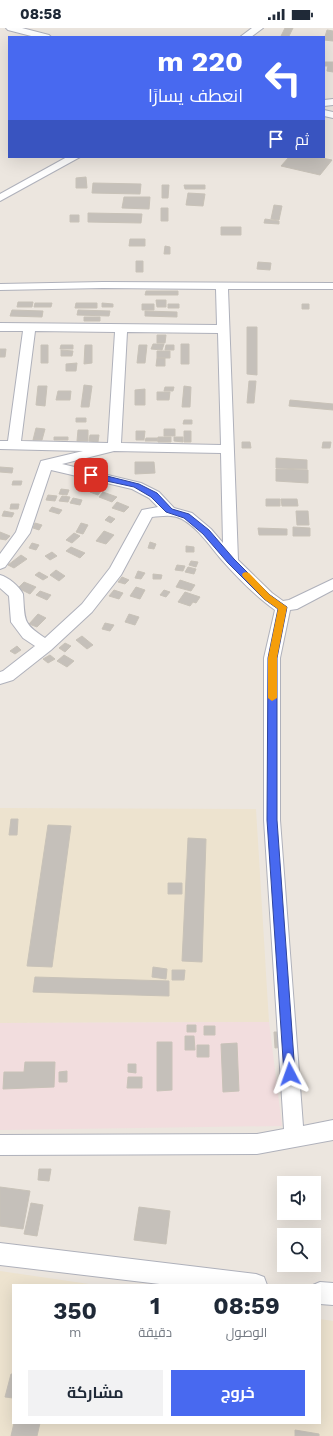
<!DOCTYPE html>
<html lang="ar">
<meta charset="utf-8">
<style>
body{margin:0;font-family:"Work Sans",Cairo,sans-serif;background:#f2f2f3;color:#1f2937;direction:rtl;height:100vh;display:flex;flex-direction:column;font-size:15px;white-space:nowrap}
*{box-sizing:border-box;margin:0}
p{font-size:13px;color:#747a83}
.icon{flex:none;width:22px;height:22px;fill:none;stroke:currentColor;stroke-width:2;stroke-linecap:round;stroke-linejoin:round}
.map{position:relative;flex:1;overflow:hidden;direction:ltr}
.sheet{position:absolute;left:12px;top:1256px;width:309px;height:140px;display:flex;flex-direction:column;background:#fff;border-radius:0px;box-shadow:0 4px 16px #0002;direction:rtl}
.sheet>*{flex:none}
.banner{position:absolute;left:8px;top:8px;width:317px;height:122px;border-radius:0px;box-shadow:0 4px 16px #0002;direction:rtl;background:#4869f0;color:#fff;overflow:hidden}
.tools{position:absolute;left:277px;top:1148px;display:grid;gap:8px}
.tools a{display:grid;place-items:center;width:44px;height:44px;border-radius:0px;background:#fff;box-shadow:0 4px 16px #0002;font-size:20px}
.pin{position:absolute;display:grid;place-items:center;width:34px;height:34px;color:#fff;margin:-17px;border-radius:8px;box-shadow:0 2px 6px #0006}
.me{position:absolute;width:44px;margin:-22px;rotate:356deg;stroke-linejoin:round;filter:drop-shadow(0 0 3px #0008)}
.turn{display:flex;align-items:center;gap:14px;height:84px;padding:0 16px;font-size:18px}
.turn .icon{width:52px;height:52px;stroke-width:2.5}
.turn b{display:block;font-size:28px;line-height:34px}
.then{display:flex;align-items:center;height:38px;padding:0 16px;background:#0003;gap:8px;font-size:15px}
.eta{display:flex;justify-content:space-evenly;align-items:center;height:68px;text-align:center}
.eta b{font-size:24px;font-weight:700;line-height:28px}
.action{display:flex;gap:8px;margin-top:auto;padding:8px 16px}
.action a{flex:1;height:46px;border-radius:0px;background:#4869f0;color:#fff;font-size:16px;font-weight:700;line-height:46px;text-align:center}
.action a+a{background:#f2f2f3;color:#1f2937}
.status{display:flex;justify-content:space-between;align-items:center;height:28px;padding:0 20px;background:#fff;direction:ltr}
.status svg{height:11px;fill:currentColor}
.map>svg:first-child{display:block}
.education{fill:#ede3cf}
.medical{fill:#f2ddde}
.building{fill:#c5c0ba;stroke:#c8c2b8}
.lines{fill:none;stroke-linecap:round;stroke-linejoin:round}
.minor-casing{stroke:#afb1bb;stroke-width:2}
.minor{fill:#fff;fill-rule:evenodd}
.route{fill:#4869f0;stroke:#2f449c}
.slow{fill:#f59e0b}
</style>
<div class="status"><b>08:58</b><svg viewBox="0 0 49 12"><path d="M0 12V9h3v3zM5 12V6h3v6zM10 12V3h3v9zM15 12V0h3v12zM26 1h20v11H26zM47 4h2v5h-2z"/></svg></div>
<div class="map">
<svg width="333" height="1408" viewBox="0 0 333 1408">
<rect width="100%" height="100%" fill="#ece6df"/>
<path class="education" d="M0 780 256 781 269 994 0 995Z
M0 1243 96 1257H13V1395H320V1291L333 1293V1408H0Z"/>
<path class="medical" d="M269 994 282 1098 0 1102V995Z"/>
<path class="building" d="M285 0H293L289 8H281Z
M327 2 333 3V13L324 12Z
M325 34H333V44L327 43 328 38H324Z
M289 129H317L332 132 320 147 281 138Z
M86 149 87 160H76V150Z
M93 155 141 156 140 166 92 165Z
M162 157H169L168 170H162Z
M184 157H205V161H185Z
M188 165 205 166 203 178 186 177Z
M124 169H150L149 181 122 180Z
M274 177 282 178 279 192 271 191Z
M161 180H168V193H161Z
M88 185 142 186 141 195 88 194Z
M70 187H79V194H70Z
M265 191 279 193V196L264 195Z
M221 199H241V207H221Z
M130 211H145V218H129Z
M165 218 170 219V226H164Z
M136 233H143V244H136Z
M258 234 271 235 270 242 257 241Z
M146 263H178V267H145Z
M156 272H166V279H157Z
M18 274H33L32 279H17Z
M35 275H52L51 279H34Z
M76 275H97V280H75Z
M102 275 113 276V279H102Z
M142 276H154V282H142Z
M168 276H179V280H168Z
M302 276H309V281H302Z
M12 282 43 283 42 289 10 288Z
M78 282 110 283 109 288 77 287Z
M145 283 177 284V289L145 288Z
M84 289H100V293H84Z
M247 299H257V347L247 346Z
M157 307H166L165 315H157Z
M153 316H164L162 322 151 321Z
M181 316H189V336H181Z
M41 317H48V335H41Z
M61 317H73V321H60Z
M85 317H92V335L84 336Z
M139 317H147L145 335H137Z
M166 317H174V322H165Z
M0 321H6L5 329H0Z
M61 322 73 323 72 328H61Z
M157 323H170V330H157Z
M157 330H165V338H156Z
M77 335 76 343H66V336Z
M249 353H256L254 375H247Z
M84 357 92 358 89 379H81Z
M38 358H47L45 378 36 377Z
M184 358 191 359 190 379H182Z
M165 359H174L173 363H164Z
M145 361V377H135V362Z
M58 363H71L70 372H56Z
M157 364H170L169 372H157Z
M290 372 333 376V382L289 378Z
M76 390H86V394H76Z
M184 392H192V396H183Z
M36 400 45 401 42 412H33Z
M164 401H175V408H164Z
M78 402H88V413H77Z
M136 403H145L144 412H136Z
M184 403H191V414H184Z
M90 407H99L98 414 89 413Z
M54 409H68V412H54Z
M158 409H171V414H158Z
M174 409H183V414L174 413Z
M146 410H158V413H145Z
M242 414H250L251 420H242Z
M323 414H331L330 420H322Z
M276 430 307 432V441L276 440Z
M135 434H154L155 445 135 446Z
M0 439 13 440 12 445 0 444Z
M276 441 308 442V455L276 453Z
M80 449 86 451 84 455 77 454Z
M13 453H22L21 457H12Z
M94 460 101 463 98 467 90 464Z
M61 461 69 462 67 467 59 466Z
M103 464 117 469 112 474 99 469Z
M48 467 57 468 55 473 46 472Z
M62 468 70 469 68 474 59 473Z
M73 470 82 472 80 477 70 475Z
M266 471H280V478H266Z
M281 471H297L298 478H282Z
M117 474 129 479 124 484 112 480Z
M11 476H19L18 481H10Z
M52 479 62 482 59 486 49 483Z
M4 483 14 485 12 489 2 488Z
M296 483H308L309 497H297Z
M109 488 115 491 111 495 105 492Z
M35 495 42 497 39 502 33 500Z
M81 495 88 497 83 506 76 504Z
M293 499 310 500V508H293Z
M258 500 287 501V507H259Z
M104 503 114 507 106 516 96 513Z
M0 504 10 508 6 512 0 511Z
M74 505 80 508 72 515 66 512Z
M150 514 156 516 154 521 148 520Z
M32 515 39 517 36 522 29 520Z
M186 518 194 519V524H186Z
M71 519 85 525 80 530 66 523Z
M52 524 57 528 50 532 45 528Z
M21 527 27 531 14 540 8 537Z
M191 533 198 534 196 539 189 537Z
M177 537 185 538 183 543 175 542Z
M188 539 196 541 194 546 185 544Z
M56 542 65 548 59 553 50 547Z
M138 543 145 545 141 551 135 550Z
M39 544 48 549 43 552 35 547Z
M153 546 162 547 161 551H153Z
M122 549 129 552 125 556 118 554Z
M180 552 195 557 191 563 176 559Z
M24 554 36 559 30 566 18 560Z
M136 559 145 562 140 571 130 568Z
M114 562 123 565 119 571 109 568Z
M164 562 170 564 166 569 160 567Z
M40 563 51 567 47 572 36 567Z
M185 564 200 569 196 575 193 574 190 578 178 574Z
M38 586 46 590 37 599 29 596Z
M129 586 139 589 135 597 125 594Z
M105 595 114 597 110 603 102 601Z
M82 608 93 617 87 621 76 612Z
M65 615 71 618 65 624 59 620Z
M17 618 21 622 15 626 10 623Z
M50 627 55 631 48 635 43 631Z
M64 627 74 633 67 639 57 633Z
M11 791H18L17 807H9Z
M48 797 71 798 52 939 27 938Z
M188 810 206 811 202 934 182 933Z
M168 855H182V866H168Z
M153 939 167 941 166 951 152 949Z
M172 942H185L184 952H172Z
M35 949 169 953V968L33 964Z
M187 997H196V1004H187Z
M204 998H215V1007H204Z
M274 1004H281L283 1019 275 1020Z
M185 1008H194L195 1022H185Z
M157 1014H172V1062L157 1063Z
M237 1015 239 1063 223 1064 221 1016Z
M197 1017H209V1029H197Z
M25 1034H55L54 1059 3 1061 4 1044H24Z
M128 1036H136V1045L128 1044Z
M67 1043V1054H59V1044Z
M128 1049H142V1060H127Z
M39 1141H51L49 1153 38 1152Z
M0 1159 30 1163 23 1201 0 1198Z
M31 1175 43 1177 37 1208 24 1206Z
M139 1179 170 1183 166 1216 134 1212Z
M11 1346H13V1370L5 1369Z
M14 1395H40L37 1408H11Z
M295 1402 319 1406V1408H295Z"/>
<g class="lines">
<g class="minor-casing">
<path id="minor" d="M6 0H22L49 7 51 9H35L8 2Z
M252 0H263L251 9H240Z
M333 71V77L324 78V72Z
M324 82 333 84V90L324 88Z
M67 129H80L0 173V166Z
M103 254 333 255V261H228L238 532 272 565 283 573 289 572 333 551V562L297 581 290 582 280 630V792L303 1098 333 1092V1112L257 1126 0 1127V1107L257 1106 284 1101 264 792V630L275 582C255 568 237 549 221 531 210 518 197 499 182 491 173 486 162 488 152 489L121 547 92 584 51 622 13 652 0 656V644L3 643 35 618 23 610 11 594 9 568 0 560V547C8 549 19 558 23 566 25 592 22 595 45 610L82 576 110 540 142 482 158 479 149 470 132 461 51 442 30 505 5 539 0 541V526L16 504 41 433 83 423 0 421V413H8L23 303H0V295L217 297 216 261 103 260 0 262V256ZM35 303 115 304 108 415 21 413ZM127 304 218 305 221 417 121 415ZM114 423 221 425 223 515 211 501 192 485 174 480 159 464 141 455 62 436Z
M0 1215 256 1246 264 1249 267 1257H168L0 1237Z
M320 1254 333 1255V1277L320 1276V1257H313Z"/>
</g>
<use href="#minor" class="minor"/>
</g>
<path class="route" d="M91 444 139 456 157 465 172 481 189 486 209 502 234 531 270 567 287 579 277 630V792L295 1046 294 1049 290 1051 286 1049 284 1046 267 792 268 630 278 581 264 571 228 535 203 506 184 490 166 484 151 469 134 459 88 449 87 447Z"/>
<path class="slow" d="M246 544 249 545 270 567 287 579 277 630V670L272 673 268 670V630L278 581 264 571 243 549 242 547 243 545Z"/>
</svg>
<div class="tools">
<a><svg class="icon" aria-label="sound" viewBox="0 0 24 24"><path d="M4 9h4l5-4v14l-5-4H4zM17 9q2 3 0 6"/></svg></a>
<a><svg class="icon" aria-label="search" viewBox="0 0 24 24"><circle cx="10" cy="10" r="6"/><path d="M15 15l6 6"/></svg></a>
</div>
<div class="pin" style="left:91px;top:447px;background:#d93025"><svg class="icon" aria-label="arrive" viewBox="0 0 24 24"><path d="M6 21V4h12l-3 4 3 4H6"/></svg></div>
<svg class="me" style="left:290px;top:1046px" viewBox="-20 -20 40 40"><path d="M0-17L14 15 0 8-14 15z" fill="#4869f0" stroke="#fff" stroke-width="4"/></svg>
<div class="banner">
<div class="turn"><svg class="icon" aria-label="left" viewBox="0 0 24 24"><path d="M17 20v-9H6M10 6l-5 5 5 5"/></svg><div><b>220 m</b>انعطف يسارًا</div></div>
<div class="then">ثم<svg class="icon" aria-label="arrive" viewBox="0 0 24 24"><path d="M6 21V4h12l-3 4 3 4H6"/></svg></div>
</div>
<section class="sheet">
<div class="eta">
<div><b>08:59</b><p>الوصول</p></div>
<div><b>1</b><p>دقيقة</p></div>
<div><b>350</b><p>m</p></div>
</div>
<div class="action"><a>خروج</a><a>مشاركة</a></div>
</section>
</div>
